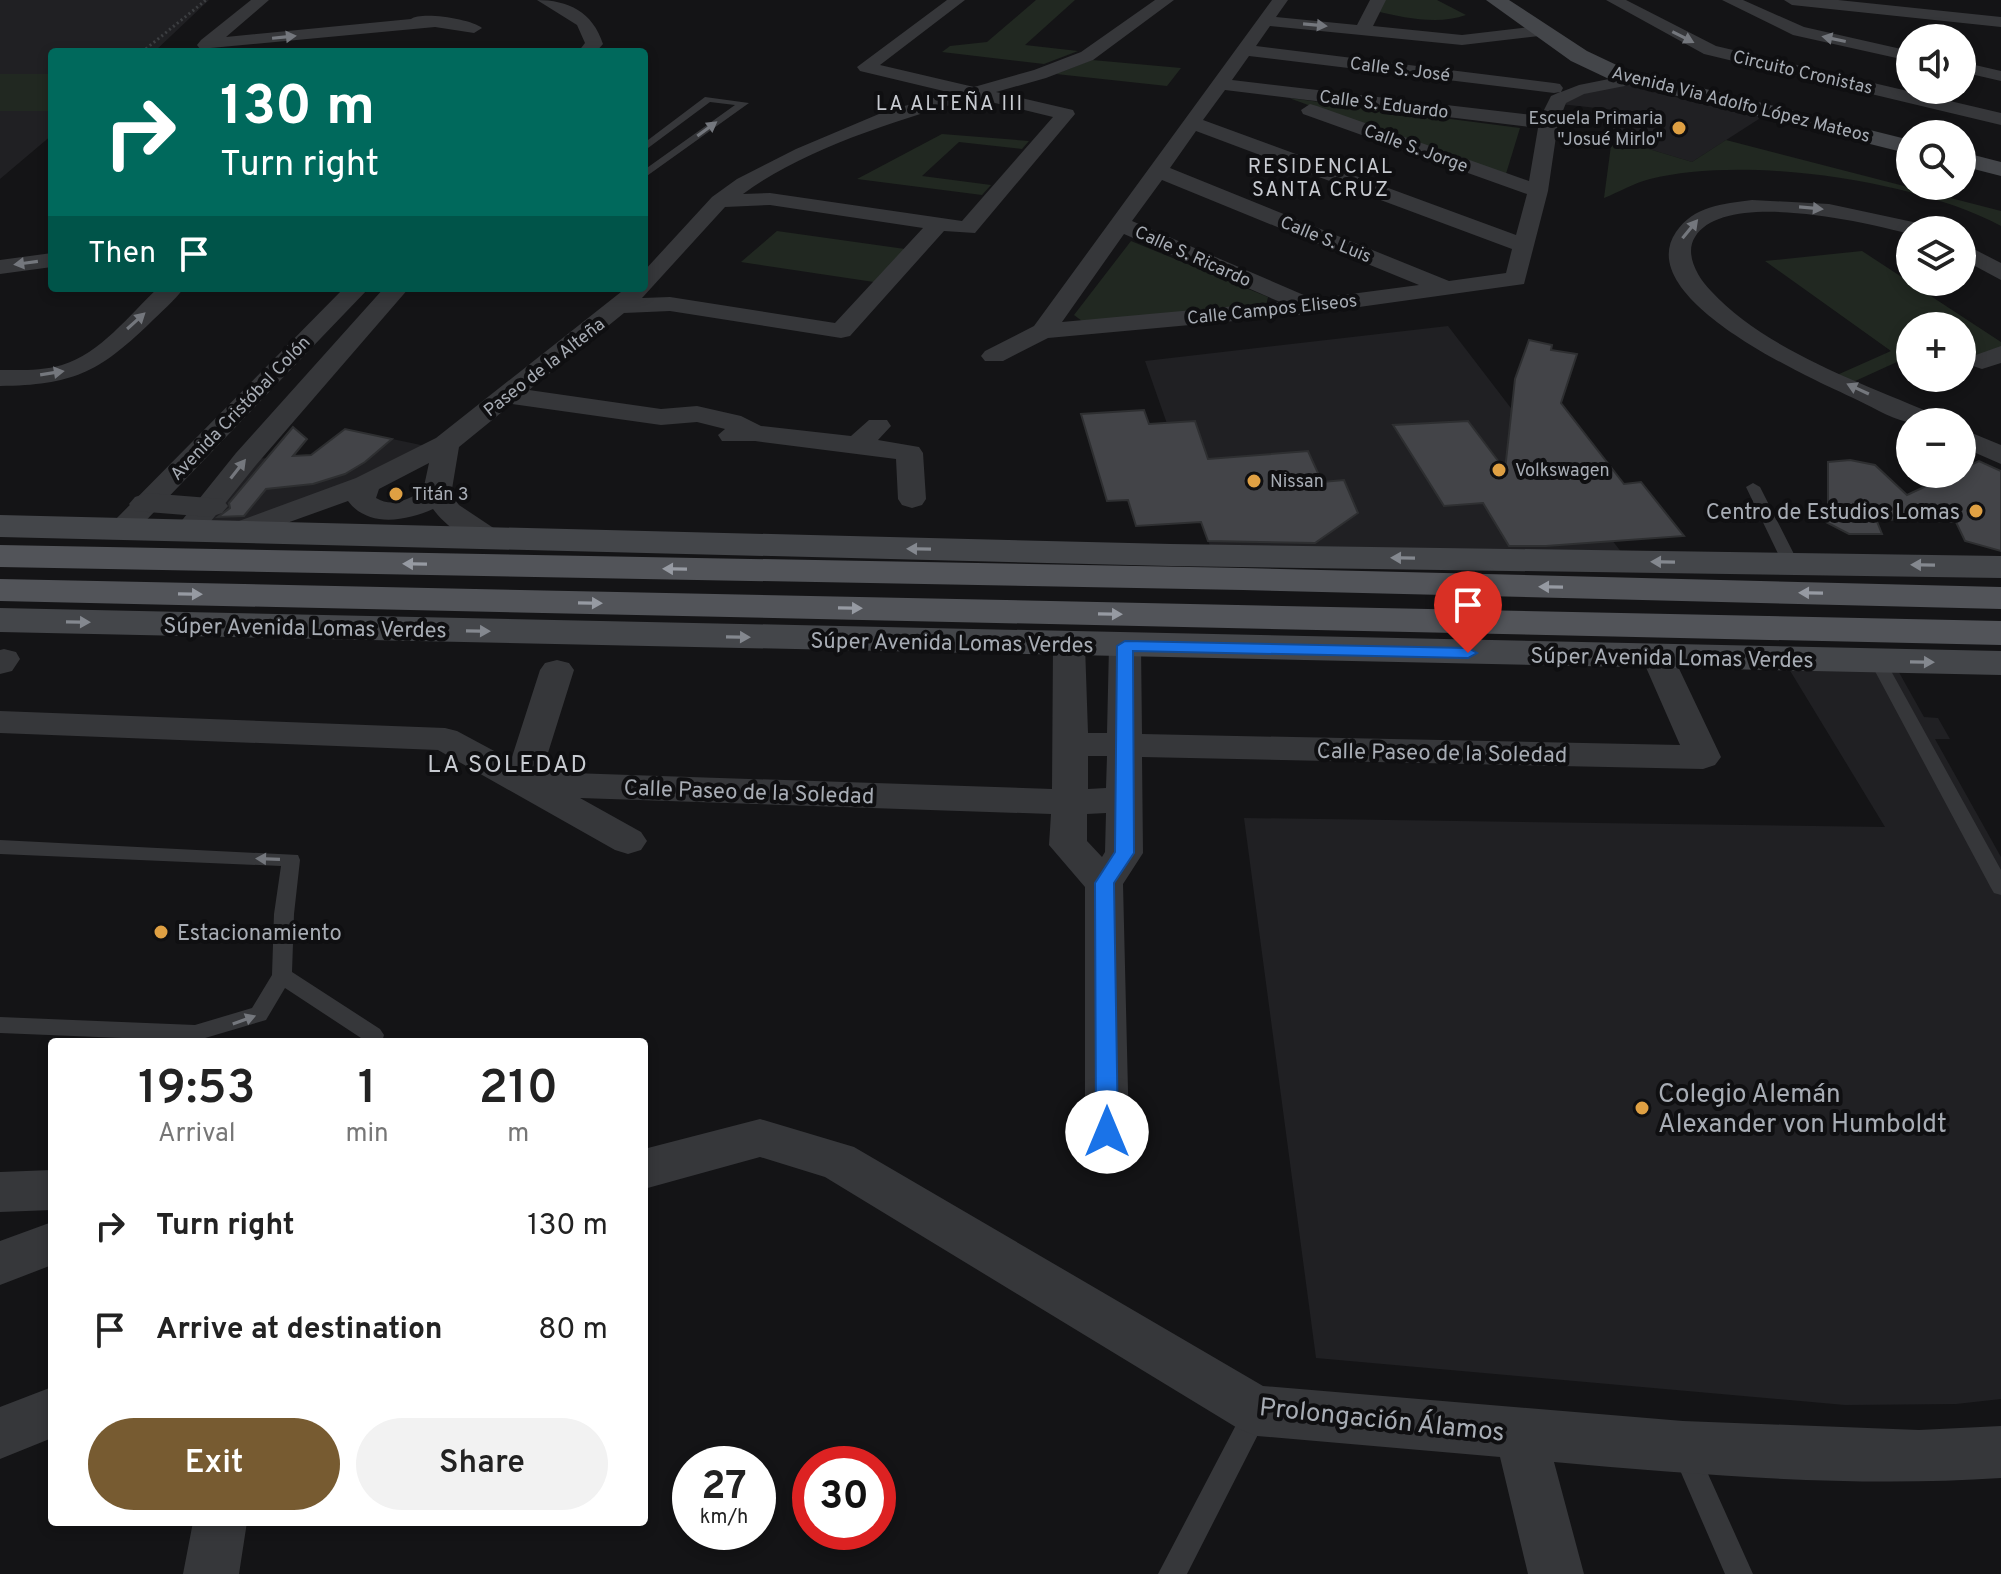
<!DOCTYPE html>
<meta charset="utf-8">
<style>
body{margin:0;font-family:Overpass,sans-serif;background:#f2f2f2;color:#222;height:100vh;display:flex;flex-direction:column;font-size:30px;white-space:nowrap}
*{box-sizing:border-box;margin:0}
p{font-size:26px;color:#767676}
.icon{flex:none;width:44px;height:44px;fill:none;stroke:currentColor;stroke-width:2;stroke-linecap:round;stroke-linejoin:round}
.map{position:relative;flex:1;overflow:hidden}
.panel{position:absolute;left:48px;top:1038px;width:600px;height:488px;display:flex;flex-direction:column;background:#fff;border-radius:8px;box-shadow:0 4px 12px #0003}
.panel>*{flex:none}
.guide{position:absolute;left:48px;top:48px;width:600px;height:244px;border-radius:8px;box-shadow:0 4px 12px #0003;background:#00695c;color:#fff;overflow:hidden}
.controls{position:absolute;left:1896px;top:24px;display:grid;gap:16px}
.controls a{display:grid;place-items:center;width:80px;height:80px;border-radius:50%;background:#fff;box-shadow:0 4px 12px #0003;font-size:40px}
.speed{position:absolute;left:672px;top:1446px;display:flex;gap:16px;font-size:40px;font-weight:700;text-align:center}
.speed>*{display:grid;place-content:center;width:104px;height:104px;border-radius:50%;background:#fff;box-shadow:0 4px 12px #0003;line-height:1}
.speed small{font-size:20px;font-weight:400}
.speed .limit{border:12px solid #d22;background:#fff;color:#111}
.pin{position:absolute;display:grid;place-items:center;width:68px;height:68px;color:#fff;margin:-82px -34px;border-radius:50% 50% 50% 0;rotate:-45deg;box-shadow:0 0 8px #0007}
.pin .icon{rotate:45deg}
.me{position:absolute;width:88px;margin:-44px;rotate:0deg;stroke-linejoin:round;filter:drop-shadow(0 0 6px #0008)}
.turn{display:flex;align-items:center;gap:28px;height:168px;padding:0 40px;font-size:36px}
.turn .icon{width:104px;height:104px;stroke-width:2.5}
.turn b{display:block;font-size:56px;line-height:68px}
.then{display:flex;align-items:center;height:76px;padding:0 40px;background:#0003;gap:16px;font-size:30px}
.eta{display:flex;justify-content:space-evenly;align-items:center;height:136px;text-align:center}
.eta b{font-size:48px;font-weight:600;line-height:56px}
.button{display:flex;gap:16px;margin-top:auto;padding:16px 40px}
.button a{flex:1;height:92px;border-radius:48px;background:#775b31;color:#fff;font-size:32px;font-weight:600;line-height:92px;text-align:center}
.button a+a{background:#f2f2f2;color:#222}
ul{padding:0;list-style:none}
li{display:flex;align-items:center;gap:24px;height:104px;padding:0 40px}
li div{flex:1}
li b{display:block;font-size:30px}
li em{font-style:normal}
.map>svg:first-child{display:block}
.built{fill:#202023}
.green{fill:#212821}
.building{fill:#434448;stroke:#2e2f31;stroke-width:2}
.lines{fill:none;stroke-linecap:round;stroke-linejoin:round}
.path{stroke:#3c3e41;stroke-width:3;stroke-dasharray:2 3;stroke-linecap:butt}
.service{fill:#36373a;fill-rule:evenodd}
.minor{fill:#36373a;fill-rule:evenodd}
.tertiary{fill:#36373a;fill-rule:evenodd}
.secondary{fill:#44464a;fill-rule:evenodd}
.primary{fill:#525459;fill-rule:evenodd}
.oneway{fill:#74777d}
.oneway2{fill:#84888f}
.oneway3{fill:#969aa2}
.route{fill:#1a73e8;stroke:#114b97;stroke-width:2}
.poi-dot{fill:#dfa043;stroke:#0f0f11;stroke-width:3}
.labels{text-anchor:middle;stroke-width:8;stroke-linejoin:round;paint-order:stroke}
.far-street-label{font-size:18px;fill:#a7acb4;stroke:#0f0f11}
.far-poi-label{font-size:18px;fill:#a7acb4;stroke:#0f0f11;text-anchor:start}
.far-neighbourhood-label{font-size:20px;letter-spacing:2px;fill:#c8cbd1;stroke:#0f0f11}
.poi-label{font-size:22px;fill:#a7acb4;stroke:#0f0f11;text-anchor:end}
.street-label{font-size:22px;fill:#a7acb4;stroke:#0f0f11}
.neighbourhood-label{font-size:24px;letter-spacing:2px;fill:#c8cbd1;stroke:#0f0f11}
.near-poi-label{font-size:26px;fill:#a7acb4;stroke:#0f0f11;text-anchor:start}
.near-street-label{font-size:26px;fill:#a7acb4;stroke:#0f0f11}
</style>
<div class="map">
<svg width="2001" height="1574" viewBox="0 0 2001 1574">
<rect width="100%" height="100%" fill="#141416"/>
<path class="built" d="M0 0H209L154 52H52V135L0 179Z
M1624 81 1685 100 1762 117 1692 162 1612 138 1615 110 1560 104 1562 100Z
M1448 326 1625 557 1211 549 1145 361Z
M345 429 435 448 281 517 192 529 254 459 311 455Z
M1786 664 1896 667 1924 717 1938 718 1950 739H1935L2001 857V1399L1956 1404 1845 1405 1316 1358 1244 818 1885 827Z"/>
<path class="green" d="M1036 0H1075L1025 45 1078 51 1044 64 942 52 950 46 987 42Z
M1383 0H1437L1466 15C1439 25 1404 18 1376 11Z
M1092 60 1181 68 1167 86 1056 74Z
M0 74H52V111H0Z
M1289 98 1520 128 1505 177Z
M942 134 1029 141 1022 149 959 142 922 176 991 185 982 195 857 179Z
M1612 138 1692 162 1726 140 2001 211V226C1915 180 1745 155 1650 179 1634 183 1619 192 1604 198Z
M777 231 905 249 874 282 741 262Z
M1131 241 1268 297 1266 306 1082 321 1074 315Z
M1862 251 2001 342V348L1974 358 1962 351V326H1910V356L1853 382 1837 375 1891 351 1765 261Z"/>
<path class="building" d="M1529 340 1552 345 1551 350 1577 354 1561 403 1624 484 1641 482 1684 536 1546 546H1509L1483 503 1444 506 1393 425 1468 421 1505 470 1515 379Z
M1144 410 1149 424 1195 421 1208 459 1308 451 1322 482 1344 480 1358 513 1315 543 1208 541 1201 522 1136 526 1128 500 1107 501 1081 414Z
M293 427 307 439 293 456 311 455 345 429 392 439 365 462 345 474 313 484 266 489 244 516 218 517 230 508 229 503Z
M1850 460 1875 465 1907 495 1952 474H1962V469L1979 461 2001 471V551L1965 541 1956 522 1876 519 1882 534H1849L1824 521 1828 510V462Z"/>
<g class="lines">
<path class="path" d="M142 52 206 0"/>
<path class="service" d="M705 97 749 103 644 178V170L735 105 710 102 644 151V143Z
M1753 483 1760 487 1799 564 1796 567H1786L1783 564 1746 487Z
M1877 655 1885 660 2001 870V895L1994 893 1991 888 1869 660Z
M0 840 298 855 300 860 294 914 292 972 380 1029 384 1035 382 1042H360L361 1038 285 988 266 1020 195 1041 0 1033V1017L195 1025 252 1008 272 975 274 914 281 866 0 854Z
M1257 1398 1266 1402 1270 1411 1187 1574H1158L1248 1402Z
M1686 1441 1695 1445 1753 1574H1725L1673 1454 1677 1445Z"/>
<path class="minor" d="M251 0H269L226 37 411 19C421 11 472 19 482 28L474 33 435 27 200 49 197 45 201 40Z
M537 0C568 0 593 12 603 44L596 52H578L585 43 577 25Z
M947 0H965L880 65 974 87 1034 70 1081 52 1155 0H1174L1093 60 1046 78 996 92 1073 110 1075 114 975 233 944 231 850 336 841 338 670 311 624 313 529 390 661 409 697 406 741 416 761 426 851 436 869 420H887L891 426 878 440 919 447 923 453 926 499 922 505 912 508 902 505 898 499 896 459 755 441H722L718 435 725 429 697 422 661 425 512 404 459 447 451 495 459 505 501 533 505 539 501 545C478 551 446 527 433 509 406 521 368 528 348 501L248 537 238 540 228 537 223 531 228 525 356 478 436 438 626 288H644V271L712 197 737 179 796 149 886 111 952 93 860 71 857 67ZM974 98 1053 117 962 221 770 193 743 194C805 148 901 119 974 98ZM770 205 923 228 835 323 670 297 642 298 725 207ZM429 463 423 491C408 499 393 508 376 498L379 489Z
M1272 0H1288L1276 17 1357 25 1370 0H1386L1373 26 1462 35 1539 26 1547 31 1539 36 1462 45 1270 26 1256 46 1554 83 1560 84 1563 88 1561 92 1579 85 1634 74 1643 79 1640 83 1584 94 1566 103 1558 123 1548 191 1524 284 1309 314 1048 338 1003 361H985L981 356 985 351 1034 326ZM1249 56 1554 93 1560 92 1551 96 1541 116 1232 80ZM1225 90 1538 128 1529 181 1317 106 1310 104 1301 110 1303 114 1527 194 1516 235 1203 120ZM1196 131 1512 249 1506 273 1449 281 1170 168ZM1162 180 1419 285 1313 299 1132 221ZM1124 234 1280 302 1062 322Z
M1606 0H1626L1716 46 2001 113V125L1704 54Z
M1722 0H1743L1804 27 1910 51V61L1793 35Z
M1784 0H1838L2001 17V27L1792 5Z
M1962 62 2001 71V81L1962 72Z
M1752 200 1829 204 1927 225 1930 230H1910V234C1865 222 1724 189 1695 237 1684 254 1698 278 1711 291 1766 351 1865 384 1938 416L1942 422C1932 422 1915 424 1907 422 1889 418 1869 405 1851 397 1808 377 1631 298 1676 232 1694 206 1722 204 1752 200Z
M1962 243 2001 263V280L1962 259Z
M52 253V267L0 274V260Z
M158 288H184C174 301 161 312 149 324 98 373 72 385 0 386V370C20 370 42 371 62 365 100 354 130 314 158 288Z
M344 288H369L133 534 123 537 113 534 108 528 113 522Z
M384 288H409L256 465 199 536 189 539 179 536 174 530 179 524 236 453Z
M2001 346V363L1982 369 1973 366 1969 361 1973 356Z
M1962 429 2001 445V464L1962 447Z
M1069 635 1080 638 1085 645 1088 733H1107L1109 646 1114 639 1125 636 1136 639 1141 646 1142 734 1680 745 1641 656 1645 649 1657 646 1669 649 1673 656 1721 757 1715 765 1703 769 1142 757 1143 853 1123 884 1129 1132 1123 1145 1107 1151 1091 1145 1085 1132V887L1049 845 1051 814 580 798 641 832 647 841 641 850 628 854 615 850 438 750 0 733V711L445 728 457 731 511 760 540 670 545 663 557 660 569 663 574 670 542 772 1052 789 1053 645 1058 638ZM1088 756H1107L1106 788 1088 789ZM1106 813 1105 852 1102 857 1087 841V814Z
M4 649 16 652 20 659 12 671 0 674V650Z
M760 1119 854 1147 1263 1386 1683 1421 1919 1430 2001 1426V1478C1852 1488 1702 1475 1554 1462L1584 1574H1528L1500 1457 1257 1436 1239 1429 825 1177 760 1157 644 1189V1149Z
M52 1170V1210L0 1212V1172Z
M52 1222V1265L0 1285V1241Z
M52 1387V1438L0 1459V1407Z
M193 1522H247L239 1574H183Z"/>
<path class="tertiary" d="M147 493 222 499 228 506 222 513 210 517 135 511 129 504 135 497Z"/>
<path class="secondary" d="M1486 0H1509L1587 51 1625 69 1910 140V154L1609 79 1571 61Z
M1962 152 2001 162V176L1962 166Z
M0 515 1171 544 2001 556V578L1171 566 0 537Z
M0 608 2001 651V675L0 632Z"/>
<path class="primary" d="M0 545 1243 568 2001 587V609L1243 590 0 567Z
M0 579 2001 621V645L0 601Z"/>
</g>
<defs><path id="oneway-solid" d="M-6-.8H1V-3.2L6.5 0L1 3.2V.8H-6Z" transform="scale(2)"/></defs>
<g class="oneway">
<use href="#oneway-solid" transform="translate(1315 25) rotate(5)"/>
<use href="#oneway-solid" transform="translate(284 37) rotate(-6)"/>
<use href="#oneway-solid" transform="translate(1683 37) rotate(27)"/>
<use href="#oneway-solid" transform="translate(1834 39) rotate(-168)"/>
<use href="#oneway-solid" transform="translate(707 129) rotate(-36)"/>
<use href="#oneway-solid" transform="translate(1811 208) rotate(5)"/>
<use href="#oneway-solid" transform="translate(1690 229) rotate(-51)"/>
<use href="#oneway-solid" transform="translate(26 263) rotate(172)"/>
<use href="#oneway-solid" transform="translate(136 321) rotate(-42)"/>
<use href="#oneway-solid" transform="translate(52 373) rotate(-9)"/>
<use href="#oneway-solid" transform="translate(1858 389) rotate(-155)"/>
<use href="#oneway-solid" transform="translate(238 469) rotate(-52)"/>
<use href="#oneway-solid" transform="translate(268 859) rotate(-178)"/>
<use href="#oneway-solid" transform="translate(244 1020) rotate(-20)"/>
</g>
<g class="oneway2">
<use href="#oneway-solid" transform="translate(919 549) rotate(-179)"/>
<use href="#oneway-solid" transform="translate(1403 558) rotate(-179)"/>
<use href="#oneway-solid" transform="translate(1663 562) rotate(-179)"/>
<use href="#oneway-solid" transform="translate(1923 565) rotate(-179)"/>
<use href="#oneway-solid" transform="translate(78 622) rotate(1)"/>
<use href="#oneway-solid" transform="translate(478 631) rotate(1)"/>
<use href="#oneway-solid" transform="translate(738 637) rotate(1)"/>
<use href="#oneway-solid" transform="translate(1922 662) rotate(1)"/>
</g>
<g class="oneway3">
<use href="#oneway-solid" transform="translate(415 564) rotate(-179)"/>
<use href="#oneway-solid" transform="translate(675 569) rotate(-179)"/>
<use href="#oneway-solid" transform="translate(1551 587) rotate(-179)"/>
<use href="#oneway-solid" transform="translate(1811 593) rotate(-179)"/>
<use href="#oneway-solid" transform="translate(190 594) rotate(1)"/>
<use href="#oneway-solid" transform="translate(590 603) rotate(1)"/>
<use href="#oneway-solid" transform="translate(850 608) rotate(1)"/>
<use href="#oneway-solid" transform="translate(1110 614) rotate(1)"/>
</g>
<path class="route" d="M1125 641 1468 648 1477 653 1468 658 1133 651 1134 853 1114 883 1118 1132 1115 1139 1107 1142 1099 1139 1096 1132 1095 883 1115 852 1117 646Z"/>
<g class="poi-dot">
<circle cx="1679" cy="128" r="8"/>
<circle cx="1499" cy="470" r="8"/>
<circle cx="1254" cy="481" r="8"/>
<circle cx="396" cy="494" r="8"/>
<circle cx="1976" cy="511" r="8"/>
<circle cx="161" cy="932" r="8"/>
<circle cx="1642" cy="1108" r="8"/>
</g>
<g class="labels">
<g class="far-street-label">
<text transform="translate(1400 69) rotate(7)" y="6">Calle S. José</text>
<text transform="translate(1803 72) rotate(13)" y="6">Circuito Cronistas</text>
<text transform="translate(1384 104) rotate(7)" y="6">Calle S. Eduardo</text>
<text transform="translate(1741 104) rotate(14)" y="6">Avenida Via Adolfo López Mateos</text>
<text transform="translate(1416 148) rotate(20)" y="6">Calle S. Jorge</text>
<text transform="translate(1326 239) rotate(22)" y="6">Calle S. Luis</text>
<text transform="translate(1193 256) rotate(24)" y="6">Calle S. Ricardo</text>
<text transform="translate(1272 309) rotate(-6)" y="6">Calle Campos Eliseos</text>
<text transform="translate(544 367) rotate(-38)" y="6">Paseo de la Alteña</text>
<text transform="translate(240 408) rotate(-46)" y="6">Avenida Cristóbal Colón</text>
</g>
<g class="far-poi-label">
<text x="1663" y="124" text-anchor="end">Escuela Primaria<tspan x="1663" dy="21">"Josué Mirlo"</tspan></text>
<text x="1515" y="476">Volkswagen</text>
<text x="1270" y="487">Nissan</text>
<text x="412" y="500">Titán 3</text>
</g>
<g class="far-neighbourhood-label">
<text x="950" y="110">LA ALTEÑA III</text>
<text x="1321" y="173">RESIDENCIAL<tspan x="1321" dy="23">SANTA CRUZ</tspan></text>
</g>
<g class="poi-label">
<text x="1960" y="519">Centro de Estudios Lomas</text>
<text x="177" y="940" text-anchor="start">Estacionamiento</text>
</g>
<g class="street-label">
<text transform="translate(305 627) rotate(1)" y="8">Súper Avenida Lomas Verdes</text>
<text transform="translate(952 642) rotate(1)" y="8">Súper Avenida Lomas Verdes</text>
<text transform="translate(1672 657) rotate(1)" y="8">Súper Avenida Lomas Verdes</text>
<text transform="translate(1442 752) rotate(1)" y="8">Calle Paseo de la Soledad</text>
<text transform="translate(749 791) rotate(2)" y="8">Calle Paseo de la Soledad</text>
</g>
<g class="neighbourhood-label">
<text x="508" y="772">LA SOLEDAD</text>
</g>
<g class="near-poi-label">
<text x="1658" y="1102">Colegio Alemán<tspan x="1658" dy="30">Alexander von Humboldt</tspan></text>
</g>
<g class="near-street-label">
<text transform="translate(1382 1419) rotate(6)" y="9">Prolongación Álamos</text>
</g>
</g>
</svg>
<div class="controls">
<a><svg class="icon" aria-label="sound" viewBox="0 0 24 24"><path d="M4 9h4l5-4v14l-5-4H4zM17 9q2 3 0 6"/></svg></a>
<a><svg class="icon" aria-label="search" viewBox="0 0 24 24"><circle cx="10" cy="10" r="6"/><path d="M15 15l6 6"/></svg></a>
<a><svg class="icon" aria-label="layers" viewBox="0 0 24 24"><path d="M12 4l9 5-9 5-9-5zM3 14l9 5 9-5"/></svg></a>
<a>+</a>
<a>−</a>
</div>
<div class="speed"><div>27<small>km/h</small></div><div class="limit">30</div></div>
<div class="pin" style="left:1468px;top:653px;background:#d93025"><svg class="icon" aria-label="arrive" viewBox="0 0 24 24"><path d="M6 21V4h12l-3 4 3 4H6"/></svg></div>
<svg class="me" style="left:1107px;top:1132px" viewBox="-20 -20 40 40"><circle r="19" fill="#fff"/><path d="M0-13L10 11 0 6-10 11z" fill="#1a73e8"/></svg>
<div class="guide">
<div class="turn"><svg class="icon" aria-label="right" viewBox="0 0 24 24"><path d="M7 20v-9h11M14 6l5 5-5 5"/></svg><div><b>130 m</b>Turn right</div></div>
<div class="then">Then<svg class="icon" aria-label="arrive" viewBox="0 0 24 24"><path d="M6 21V4h12l-3 4 3 4H6"/></svg></div>
</div>
<section class="panel">
<div class="eta">
<div><b>19:53</b><p>Arrival</p></div>
<div><b>1</b><p>min</p></div>
<div><b>210</b><p>m</p></div>
</div>
<ul>
<li><svg class="icon" aria-label="right" viewBox="0 0 24 24"><path d="M7 20v-9h11M14 6l5 5-5 5"/></svg><div><b>Turn right</b></div><em>130 m</em></li>
<li><svg class="icon" aria-label="arrive" viewBox="0 0 24 24"><path d="M6 21V4h12l-3 4 3 4H6"/></svg><div><b>Arrive at destination</b></div><em>80 m</em></li>
</ul>
<div class="button"><a>Exit</a><a>Share</a></div>
</section>
</div>
